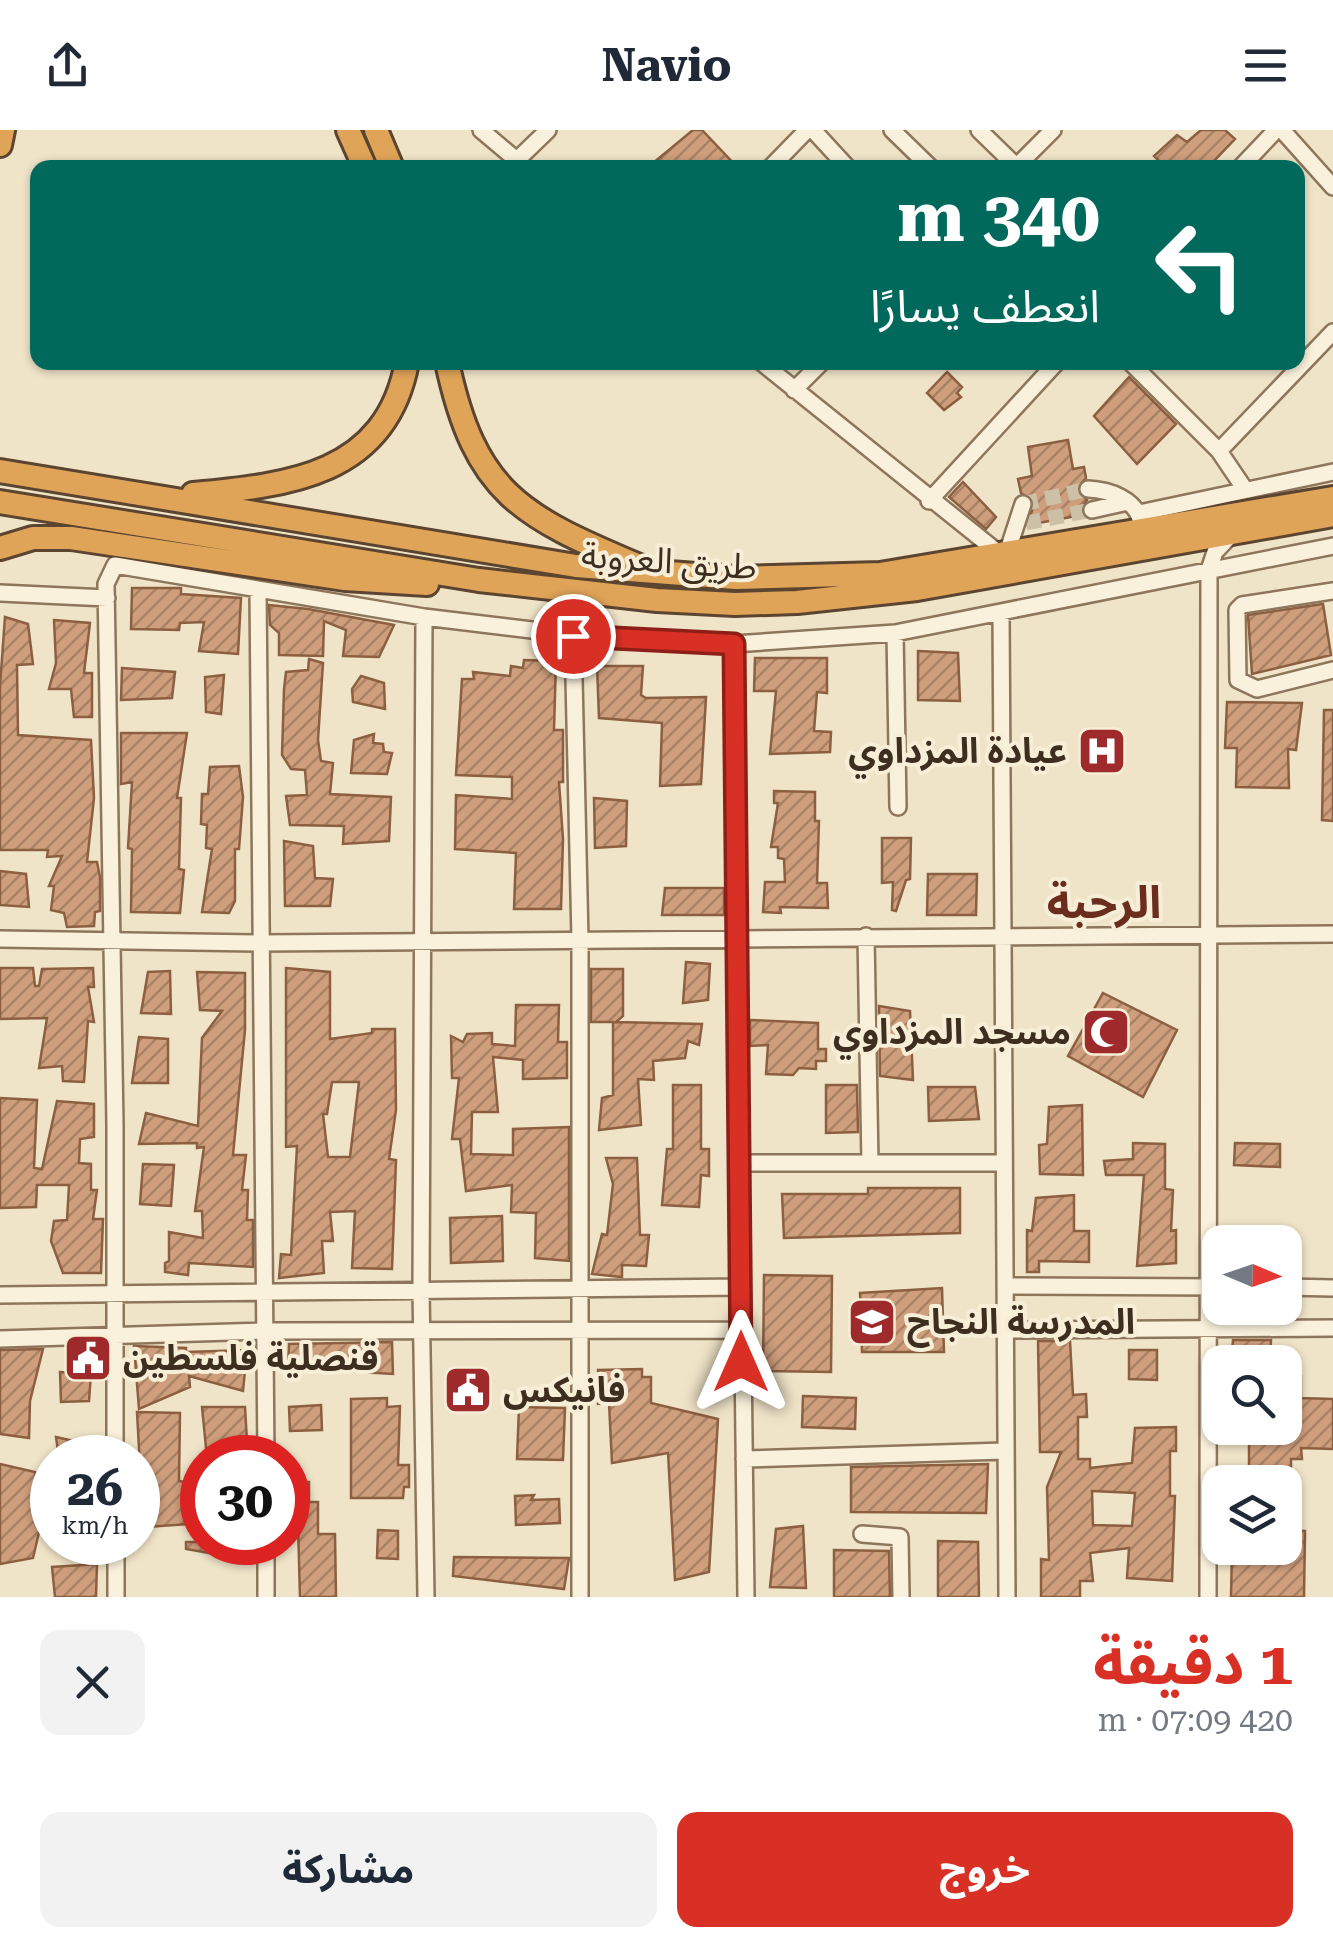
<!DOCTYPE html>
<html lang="ar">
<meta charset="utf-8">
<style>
body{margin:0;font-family:"Roboto Serif","Noto Sans Arabic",serif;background:#f2f2f3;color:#1f2937;direction:rtl;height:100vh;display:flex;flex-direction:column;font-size:38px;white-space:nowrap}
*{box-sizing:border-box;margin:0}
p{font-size:32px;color:#747a83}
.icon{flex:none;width:55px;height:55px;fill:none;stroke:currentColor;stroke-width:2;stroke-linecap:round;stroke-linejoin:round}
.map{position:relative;height:1467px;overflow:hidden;direction:ltr}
.drawer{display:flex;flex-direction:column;background:#fff;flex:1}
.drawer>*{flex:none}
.guide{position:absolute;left:30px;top:30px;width:1275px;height:210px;border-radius:20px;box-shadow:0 2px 8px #0004;direction:rtl;background:#00695c;color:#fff;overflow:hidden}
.needle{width:65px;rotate:92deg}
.controls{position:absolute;left:1202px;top:1095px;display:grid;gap:20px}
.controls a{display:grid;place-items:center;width:100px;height:100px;border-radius:20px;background:#fff;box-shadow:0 2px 8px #0004;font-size:50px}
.speed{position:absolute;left:30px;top:1305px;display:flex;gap:20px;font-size:50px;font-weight:700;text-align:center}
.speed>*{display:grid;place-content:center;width:130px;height:130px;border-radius:50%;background:#fff;box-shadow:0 2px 8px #0004;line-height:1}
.speed small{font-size:25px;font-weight:400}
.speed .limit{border:15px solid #d22;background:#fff;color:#111}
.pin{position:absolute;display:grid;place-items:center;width:85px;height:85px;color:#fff;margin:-42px;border:5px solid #fff;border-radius:50%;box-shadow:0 2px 10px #0007}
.me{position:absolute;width:110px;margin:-55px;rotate:0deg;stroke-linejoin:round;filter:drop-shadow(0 0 8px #0008)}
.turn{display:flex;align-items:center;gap:35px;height:210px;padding:0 40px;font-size:45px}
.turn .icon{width:130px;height:130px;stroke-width:2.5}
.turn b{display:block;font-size:70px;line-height:85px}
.round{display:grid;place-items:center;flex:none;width:105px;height:105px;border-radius:20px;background:#f2f2f3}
.head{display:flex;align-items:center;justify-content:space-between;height:170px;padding:0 40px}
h1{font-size:60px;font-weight:700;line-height:75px;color:#d93025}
.action{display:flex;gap:20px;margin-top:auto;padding:20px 40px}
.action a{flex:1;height:115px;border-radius:20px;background:#d93025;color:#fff;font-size:40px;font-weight:700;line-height:115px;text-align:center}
.action a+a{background:#f2f2f3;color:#1f2937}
header{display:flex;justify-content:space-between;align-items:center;height:130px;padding:0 40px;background:#fff;font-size:45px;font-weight:700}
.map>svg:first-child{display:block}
.building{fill:url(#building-hatch);stroke:#8d5f41;stroke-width:2.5;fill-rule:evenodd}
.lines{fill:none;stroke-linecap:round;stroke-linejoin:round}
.minor-tunnel{stroke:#ccc0a6;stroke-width:15;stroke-dasharray:15 8;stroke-linecap:butt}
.minor-casing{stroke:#8d765c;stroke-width:20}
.highway-casing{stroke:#5b4430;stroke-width:28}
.minor{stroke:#faf1dc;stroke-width:15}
.highway{stroke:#e0a458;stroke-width:22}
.route-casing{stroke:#8d1f18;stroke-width:25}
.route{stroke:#d93025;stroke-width:18}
.labels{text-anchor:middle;stroke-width:8;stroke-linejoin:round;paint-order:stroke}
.street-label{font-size:35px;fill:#3d2e20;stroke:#f7eed8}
.poi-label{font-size:35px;font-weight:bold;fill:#3d2e20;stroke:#f7eed8;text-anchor:start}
.district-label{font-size:45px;font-weight:bold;fill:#6b2e1e;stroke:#f7eed8}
</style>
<header><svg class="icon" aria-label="menu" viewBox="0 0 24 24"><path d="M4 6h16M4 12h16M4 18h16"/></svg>Navio<svg class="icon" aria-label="share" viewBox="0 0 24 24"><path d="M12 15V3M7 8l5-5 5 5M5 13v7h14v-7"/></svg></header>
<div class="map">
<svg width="1333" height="1467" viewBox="0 0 1333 1467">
<defs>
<pattern id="building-hatch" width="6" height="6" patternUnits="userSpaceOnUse" patternTransform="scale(2.5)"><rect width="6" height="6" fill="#cf9f7d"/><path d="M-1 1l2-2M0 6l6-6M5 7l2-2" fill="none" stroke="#a98266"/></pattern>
</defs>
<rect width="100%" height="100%" fill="#f0e4c8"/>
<path class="building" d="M693 0H702L738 38H647Z
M1201 0H1225L1235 9 1213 32 1216 38H1166L1154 26 1177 5 1187 12Z
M947 242 962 257 957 263 961 267 944 280 927 263Z
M1129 247 1176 294 1137 334 1094 286Z
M1068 310 1073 339 1084 337 1086 348 1077 359 1087 370 1081 378 1082 385 1028 395 1034 373 1021 363 1018 349 1032 346 1028 317Z
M963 352 996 387 986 399 949 367Z
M132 458H181V464L241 468 238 524 199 521 204 492 180 493 179 500 131 499Z
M1323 474 1331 525 1252 544 1248 485Z
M269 475 308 479 394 495 379 527 343 526 346 500 324 491 323 526 279 525V503L270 495Z
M5 487 28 494 33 534 17 535 18 605 91 610 94 668 87 732H97L100 747V781L95 782 94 796 67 797 64 783 51 780 54 756H49L62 726 47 727 48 720H0V556Z
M54 490 90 493 84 543H92V587H74L71 559H49L56 533Z
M918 521 958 523 960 571 918 570Z
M755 528H827V563L817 562 814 601 831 602 830 622 770 624 776 561H754Z
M309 529 323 533 318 610 321 631 333 633 330 664 391 667 389 711 343 714 344 696 290 695 286 666 307 665 305 640 291 639 282 625 284 559 286 542 308 540Z
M524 530 556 531 554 600H563V652H559L563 709 561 779H514L516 723 455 719 456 665 512 669V647L456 645 462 549H474L473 542 510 546 511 536 523 538Z
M597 536H643L641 565 646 568 706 567 701 654 660 656 662 593 599 588Z
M122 538 175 542 172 568 121 570Z
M224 545 221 584 206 582 205 547Z
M361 546 384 553 385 579 353 572 352 559Z
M1227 572 1302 573 1296 620 1288 619 1289 658 1236 657 1237 618H1225Z
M1324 580H1333V691L1322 690Z
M121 603H187L177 668H181L179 739 184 740 180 783 131 782 132 719 128 718 132 652 121 654Z
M374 604 373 613 383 614 384 622 392 623 387 644 351 643 354 610Z
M239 636 243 667 239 719H235V771L229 783 202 782 212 719 206 718 207 695 201 694 202 664H208L210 637Z
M774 661 815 662V691H819L817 753H827L828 778 780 777 781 783 763 782 765 752H785L784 729 778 728V717H771L778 673H774Z
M594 668 627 671 626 716 595 718Z
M882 708H911L910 749 906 750 896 781 892 780 893 752 882 753Z
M284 711 313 716 315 748 333 749 330 776H285Z
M0 741 26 744 29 777 0 775Z
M928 744H977L976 785H927Z
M665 758H724V785H662Z
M686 832 710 834 708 870 683 873Z
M0 838H33L35 856H39L42 839 93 838 94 857H88L94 892 88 891 84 952 63 951 62 936 39 938 47 888 0 889Z
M286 838 330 842V909L372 903V899H395L396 980 389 1029 396 1030 392 1139 352 1138 355 1081 330 1082 333 1111H322L324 1143 279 1148 281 1124 291 1125 297 1016 286 1017ZM332 952H359L350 1027H328L323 984H327Z
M591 839H623V886L616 892 702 894 699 915 688 911 685 928 653 931 654 950 638 949 641 995 599 1000 602 968 613 965V892H591Z
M170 841 171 884 141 883 148 842Z
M197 842 245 843V900L233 1025H246L242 1060H248L247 1090H253V1137L189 1133 188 1145 165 1142V1133L169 1131V1102L203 1108 202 1081H195L204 1017 197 1018V1013L139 1014 146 983 198 996 202 908 222 881 200 880Z
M1103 863 1177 900 1143 967 1068 926Z
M516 875H559L558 912H567V948L523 949V930L493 927 498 982H472L471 1024 513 1025V999L569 997V1131L535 1128 536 1083 511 1082 512 1055 466 1061 460 1009H452L459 948H452L451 906 463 912 467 904 492 903V914L515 916Z
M879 876 910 881 913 950 880 946Z
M750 890 818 893V919H826V931H816V939L799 938 793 945 766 944 768 915 750 916Z
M139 907 168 909V953H132Z
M673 955H701V1019H709V1046L701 1045 699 1077 662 1075 667 1019H673Z
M826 955H857L858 1002 826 1003Z
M928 957H975L979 989 929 991Z
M0 968 37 970 34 1038 42 1039 57 971 94 974V1007L80 1009 79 1033 91 1034V1060H97L93 1089H103L101 1143H63L51 1111 54 1091 67 1090 69 1055H37L36 1077 0 1078Z
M1082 975 1083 1045 1040 1044 1039 1015 1047 1014 1049 977Z
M1133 1013 1165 1014V1059L1173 1060 1171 1101 1176 1100V1133L1137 1136 1144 1045H1106L1104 1031 1133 1029Z
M1235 1013 1280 1014V1037L1234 1035Z
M606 1028H637L640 1105H649L646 1136 622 1135V1147L592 1144 602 1104 607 1105 613 1054Z
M143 1034 174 1035 171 1076 140 1074Z
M868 1058H960V1103L784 1108 782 1064H868Z
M1074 1065V1101H1089V1132L1039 1131V1142H1027V1100L1032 1101 1036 1068Z
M502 1086 503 1131 451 1133 450 1088Z
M764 1145 832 1146 831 1242 763 1241Z
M942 1158 944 1222H862L860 1163Z
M1233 1210H1271L1270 1232H1231Z
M1038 1211H1070L1073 1265 1086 1264 1087 1287H1078V1329H1090V1338L1132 1333 1135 1298 1176 1297V1321H1170V1366H1175L1172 1451 1127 1448 1129 1418 1090 1423 1093 1451H1080V1467H1041V1429L1049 1430 1047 1357 1061 1322H1040ZM1092 1361 1135 1363 1132 1396 1093 1395Z
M392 1212 393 1244 341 1241V1236L288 1239 289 1214Z
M134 1216 186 1218V1222L247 1220 243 1261 189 1246 190 1257 139 1279Z
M43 1219 30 1271 29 1308 0 1304V1220Z
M1129 1220H1157V1250L1129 1249Z
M642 1239V1247H651V1273L718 1289 709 1442 675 1450 668 1323 612 1333 609 1273 598 1274V1240Z
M60 1242 91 1244 89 1271 61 1272Z
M1301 1246V1268L1333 1269V1319L1301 1318 1302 1329H1291V1352H1249V1298H1285V1249Z
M803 1266 856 1268 855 1299 802 1297Z
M387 1268V1277L400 1276 398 1335H409V1357H404L403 1368H351V1269Z
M321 1275 322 1300 290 1301 289 1277Z
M202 1277H245L248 1328H207Z
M519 1277 565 1278 563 1330 517 1329Z
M137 1282 180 1283 179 1351 185 1352V1380L202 1378V1393L148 1397 146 1337H140Z
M56 1307 104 1318V1328H59Z
M0 1334 35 1342 40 1398 33 1428 0 1434Z
M988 1334 986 1383 851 1382V1337Z
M288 1352H309V1372H318V1404H335L336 1467H300L298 1395H288Z
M534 1365 531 1370 559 1369 560 1393 516 1395 515 1366Z
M803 1396 806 1458 770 1457 776 1399Z
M378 1400 398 1401V1429L377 1428Z
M1285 1400 1305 1401 1304 1467H1231L1232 1419 1285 1418Z
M938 1411 978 1412 979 1467H938Z
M186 1412H243V1429L186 1419Z
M834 1420 889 1421 890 1467H834Z
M454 1427 569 1428 564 1459 453 1446Z
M97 1434 96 1467H55L52 1437Z"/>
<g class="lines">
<path class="minor-tunnel" d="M1023 374 1088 359
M1026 393 1092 380"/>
<g class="minor-casing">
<path id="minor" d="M481 0 526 38
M813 0 848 38
M892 0 931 38
M979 0 1016 36
M1282 0 1333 57
M517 30 548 0
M770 38 807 0
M1015 38 1053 0
M1240 38 1276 0
M761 232 1000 424
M1130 232 1219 321 1244 358
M794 260 822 232
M1219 321 1333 202
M1088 359C1110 360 1136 369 1141 392
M929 371 1057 232
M1092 380 1128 372
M1139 383 1333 342
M1007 423 1023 374
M258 461 266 1328
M1333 461 1242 475 1237 480 1238 550 1257 559 1333 540
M0 463 107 468
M1001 482 1007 1467
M424 487 421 1160 426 1467
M895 503 898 677
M573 505 580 809V1467
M734 514 746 1467
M866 806 870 1033
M0 809 261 813 1333 804
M739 1033H1004
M1005 1156 1220 1157
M1285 1157 1333 1158
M0 1165 742 1157
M1003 1200 1333 1198
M0 1209 266 1201 740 1200
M115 1328V995L106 454 115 435 424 487 573 505 734 514 895 503 1333 416
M744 1329 1004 1321
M862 1404 900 1407 901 1467
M116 1412V1467
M266 1412V1467
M1208 1467 1209 440 1215 422 1232 404"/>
</g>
<g class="highway-casing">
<path id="highway" d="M348 0 365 38
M376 0 392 38
M0 15 3 0
M447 232C475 364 521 386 639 436
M0 341 576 436 736 448 880 444 1333 368
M193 364C288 355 386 346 407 232
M0 372 479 450 657 470 735 474 797 472 917 459 1333 385
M0 418 33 408H71L345 449 427 454"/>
</g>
<use href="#minor" class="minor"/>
<use href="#highway" class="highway"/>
</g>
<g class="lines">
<g class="route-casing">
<path id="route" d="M573 506 734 514 741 1232"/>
</g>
<use href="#route" class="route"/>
</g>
<defs>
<g id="hospital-square" transform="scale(2.5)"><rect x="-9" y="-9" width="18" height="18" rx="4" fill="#9e2a2b" stroke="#f7eed8"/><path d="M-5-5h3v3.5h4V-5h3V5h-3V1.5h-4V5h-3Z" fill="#fff"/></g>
<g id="mosque-square" transform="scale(2.5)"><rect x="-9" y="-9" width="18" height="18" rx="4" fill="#9e2a2b" stroke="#f7eed8"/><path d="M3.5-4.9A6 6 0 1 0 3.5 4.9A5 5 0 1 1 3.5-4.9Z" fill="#fff"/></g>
<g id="school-square" transform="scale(2.5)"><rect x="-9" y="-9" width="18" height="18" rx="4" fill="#9e2a2b" stroke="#f7eed8"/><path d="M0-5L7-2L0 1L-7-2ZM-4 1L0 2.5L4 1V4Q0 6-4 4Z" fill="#fff"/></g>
<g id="civic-square" transform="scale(2.5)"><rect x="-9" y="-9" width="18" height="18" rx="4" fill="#9e2a2b" stroke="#f7eed8"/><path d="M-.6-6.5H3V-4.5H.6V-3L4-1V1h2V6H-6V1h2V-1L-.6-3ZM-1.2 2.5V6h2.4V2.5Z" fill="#fff"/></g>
</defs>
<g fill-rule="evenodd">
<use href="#hospital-square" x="1102" y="621"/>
<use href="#mosque-square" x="1106" y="902"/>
<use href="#school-square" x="872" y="1192"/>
<use href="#civic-square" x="88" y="1228"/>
<use href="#civic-square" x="468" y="1260"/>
</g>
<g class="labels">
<g class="street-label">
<text transform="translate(669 431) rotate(4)" y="12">طريق العروبة</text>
</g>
<g class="poi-label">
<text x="1067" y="633" text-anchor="end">عيادة المزداوي</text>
<text x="1071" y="914" text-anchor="end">مسجد المزداوي</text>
<text x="907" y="1204">المدرسة النجاح</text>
<text x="123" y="1240">قنصلية فلسطين</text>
<text x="503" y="1272">فانيكس</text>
</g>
<g class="district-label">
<text x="1104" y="788">الرحبة</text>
</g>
</g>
</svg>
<div class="controls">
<a><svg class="needle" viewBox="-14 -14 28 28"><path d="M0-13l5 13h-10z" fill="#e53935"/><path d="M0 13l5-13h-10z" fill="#747a83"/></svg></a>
<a><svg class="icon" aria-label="search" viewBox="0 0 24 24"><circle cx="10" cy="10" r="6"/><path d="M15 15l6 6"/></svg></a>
<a><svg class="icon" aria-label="layers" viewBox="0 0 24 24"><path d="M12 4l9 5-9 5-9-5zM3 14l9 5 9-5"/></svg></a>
</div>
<div class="speed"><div>26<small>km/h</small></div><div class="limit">30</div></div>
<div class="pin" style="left:573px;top:506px;background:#d93025"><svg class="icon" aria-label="arrive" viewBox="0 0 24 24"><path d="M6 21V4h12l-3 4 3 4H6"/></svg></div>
<svg class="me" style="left:741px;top:1232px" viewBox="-20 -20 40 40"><path d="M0-17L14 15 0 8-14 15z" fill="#d93025" stroke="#fff" stroke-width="4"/></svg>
<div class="guide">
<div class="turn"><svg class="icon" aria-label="left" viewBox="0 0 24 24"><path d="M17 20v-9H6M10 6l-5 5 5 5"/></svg><div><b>340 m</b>انعطف يسارًا</div></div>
</div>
</div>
<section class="drawer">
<div class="head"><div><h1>1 دقيقة</h1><p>420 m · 07:09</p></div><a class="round"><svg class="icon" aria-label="close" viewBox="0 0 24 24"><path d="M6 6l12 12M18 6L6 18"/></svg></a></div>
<div class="action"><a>خروج</a><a>مشاركة</a></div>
</section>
